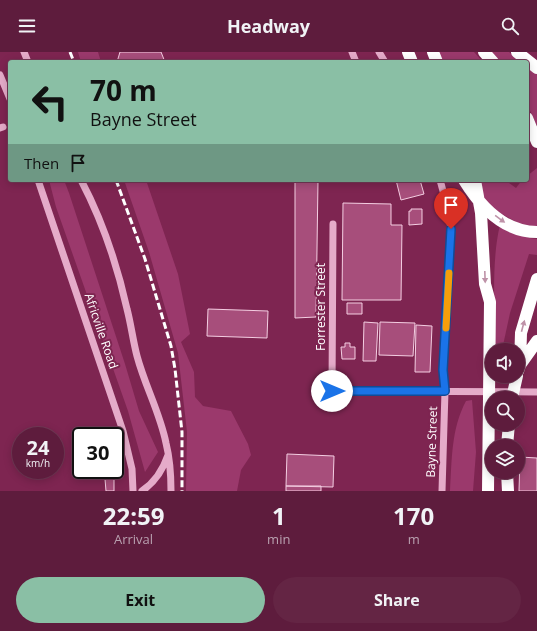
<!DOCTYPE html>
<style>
body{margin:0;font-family:"Open Sans",sans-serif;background:#642544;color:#f1f3f6;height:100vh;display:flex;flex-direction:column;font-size:15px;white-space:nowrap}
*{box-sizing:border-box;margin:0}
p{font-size:13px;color:#b9a1b0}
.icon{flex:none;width:22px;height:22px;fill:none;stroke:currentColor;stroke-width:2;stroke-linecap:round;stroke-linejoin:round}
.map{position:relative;height:439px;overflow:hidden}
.side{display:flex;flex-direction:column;background:#5e1c3d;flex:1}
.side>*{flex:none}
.hud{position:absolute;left:8px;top:8px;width:521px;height:122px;border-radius:4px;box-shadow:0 2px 10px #0003,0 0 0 1px #733a57;background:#8abfa5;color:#111;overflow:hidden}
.buttons{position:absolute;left:485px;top:291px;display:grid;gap:8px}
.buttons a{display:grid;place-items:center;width:40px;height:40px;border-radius:50%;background:#5e1c3d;box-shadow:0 2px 10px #0003,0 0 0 1px #733a57;font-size:20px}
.speed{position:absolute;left:12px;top:375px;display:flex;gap:8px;font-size:20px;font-weight:700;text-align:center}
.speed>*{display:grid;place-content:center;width:52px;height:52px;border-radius:50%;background:#5e1c3d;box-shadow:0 2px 10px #0003,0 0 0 1px #733a57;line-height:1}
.speed small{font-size:10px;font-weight:400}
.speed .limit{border:2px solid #111;border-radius:6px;background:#fff;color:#111}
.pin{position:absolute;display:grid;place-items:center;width:34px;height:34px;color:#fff;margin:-41px -17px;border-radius:50% 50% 50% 0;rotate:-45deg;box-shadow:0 0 4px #0007}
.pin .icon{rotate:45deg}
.me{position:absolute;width:44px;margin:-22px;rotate:90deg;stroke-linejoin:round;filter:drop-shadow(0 0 3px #0008)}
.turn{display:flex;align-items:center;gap:14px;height:84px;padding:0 16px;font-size:18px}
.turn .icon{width:52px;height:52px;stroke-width:2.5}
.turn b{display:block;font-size:28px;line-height:34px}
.then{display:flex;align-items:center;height:38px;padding:0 16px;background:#0003;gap:8px;font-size:15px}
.eta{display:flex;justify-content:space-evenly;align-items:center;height:68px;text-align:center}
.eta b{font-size:24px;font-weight:700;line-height:28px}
.cta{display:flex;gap:8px;margin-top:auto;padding:8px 16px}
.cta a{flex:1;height:46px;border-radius:24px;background:#8abfa5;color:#111;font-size:16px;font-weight:700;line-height:46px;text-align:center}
.cta a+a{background:#642544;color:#f1f3f6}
header{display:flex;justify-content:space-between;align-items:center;height:52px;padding:0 16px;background:#5e1c3d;font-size:18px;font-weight:700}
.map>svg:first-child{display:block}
.green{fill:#9b396c}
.building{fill:#a74e7b;stroke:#f4cee2}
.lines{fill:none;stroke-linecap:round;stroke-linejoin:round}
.minor{stroke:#e5abc9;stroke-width:7}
.highway{stroke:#fff;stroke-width:12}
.rail{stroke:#fff;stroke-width:3;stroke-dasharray:7 3;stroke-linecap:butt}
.oneway{fill:#be92a8}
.route-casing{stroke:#114b97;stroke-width:10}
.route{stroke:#1a73e8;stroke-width:7}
.slow{stroke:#f59e0b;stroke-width:7}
.labels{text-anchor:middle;stroke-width:4;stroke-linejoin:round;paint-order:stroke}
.street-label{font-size:12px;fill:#fff;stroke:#7e2551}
</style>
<header><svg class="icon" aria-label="menu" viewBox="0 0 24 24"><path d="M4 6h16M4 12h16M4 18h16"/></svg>Headway<svg class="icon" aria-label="search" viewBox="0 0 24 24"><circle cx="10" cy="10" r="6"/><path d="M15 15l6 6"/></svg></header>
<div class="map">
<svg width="537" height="439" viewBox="0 0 537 439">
<rect width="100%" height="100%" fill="#7e2551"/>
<path class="green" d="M78 0H98L101 10H81Z
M438 0H474L483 10H443Z
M490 0H509L522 10H499Z
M527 14 537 21V74L527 52Z
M537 116V175L518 171 490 155 470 128H505L516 136 522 128H527V124Z
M49 128H64L69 141 125 312 139 359 158 400 145 420 128 359 56 155Z
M124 128H146L178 222 190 282 181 290 194 320 195 345 203 354 231 359 248 392 251 403 241 418 237 439H186L187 380 178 301 149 200Z
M500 173 529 186 537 187V203L529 202 510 261 502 298H495C495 260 491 209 500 173Z
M472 348 476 400 473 439H450C452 408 451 377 466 349Z"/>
<path class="building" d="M120 0H161L165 10H117Z
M295 128H318L316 265 295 266Z
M396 128H420L424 142 401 148Z
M343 151 391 152V173H402L401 248H342Z
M411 157H422V172L409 173V159H411Z
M347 251H362V262H347Z
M208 257 268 259 267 286 207 284Z
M364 270 378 271 376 309H363Z
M380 270 415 271 413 304 379 303Z
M416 273 432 274 430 320H415Z
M345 291H350V295H355V307H342L341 295H345Z
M287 402 334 404 333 435 286 434Z
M520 405 537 406V439H519Z
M105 427H114V439H106Z
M286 434H321V439H286Z"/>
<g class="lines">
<path class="minor" d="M24 0 28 10
M352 0 356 10
M379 0 385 10
M0 23 10 47
M0 76 3 75
M38 128 123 379 132 417 133 439
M81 128C102 168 117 212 127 257 131 272 133 289 137 304 145 334 160 361 166 391 170 407 171 423 171 439
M440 128 448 157 451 177 443 318 445 339 442 439
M333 172 332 339 537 340
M142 439C155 430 163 418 168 403"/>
<path class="highway" d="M408 0 412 10
M433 0 437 10
M484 0 493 10
M517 0 537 16
M527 66 537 90
M464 128C480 154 504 180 537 180
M475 128 481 161 485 232 490 250 488 439
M520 313 537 289
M518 319 520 313 521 281 537 227
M512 346 517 324
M507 394 509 372
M507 420 508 439"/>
<path class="rail" d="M70 0 74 10
M116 128 145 207 171 294 175 317 182 380V439"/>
</g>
<defs><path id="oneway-solid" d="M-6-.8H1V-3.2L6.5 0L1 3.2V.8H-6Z"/></defs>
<g class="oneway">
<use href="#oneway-solid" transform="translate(500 167) rotate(36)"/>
<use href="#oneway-solid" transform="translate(485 225) rotate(88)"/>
<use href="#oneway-solid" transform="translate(523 274) rotate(-75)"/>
</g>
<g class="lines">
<g class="route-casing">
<path id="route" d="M332 339H445L443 318 451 177"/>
</g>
<use href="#route" class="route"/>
<path class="slow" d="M446 276 449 221"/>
</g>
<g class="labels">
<g class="street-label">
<text transform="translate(321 255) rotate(-90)" y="4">Forrester Street</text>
<text transform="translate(101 279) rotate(71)" y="4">Africville Road</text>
<text transform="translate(432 390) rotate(-88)" y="4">Bayne Street</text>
</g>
</g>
</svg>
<div class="buttons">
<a><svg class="icon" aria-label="sound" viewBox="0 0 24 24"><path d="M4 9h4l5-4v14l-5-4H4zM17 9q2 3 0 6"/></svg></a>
<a><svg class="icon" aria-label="search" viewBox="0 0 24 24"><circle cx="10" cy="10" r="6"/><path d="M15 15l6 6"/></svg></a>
<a><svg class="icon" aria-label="layers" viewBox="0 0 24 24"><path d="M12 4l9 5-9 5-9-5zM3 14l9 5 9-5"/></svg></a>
</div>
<div class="speed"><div>24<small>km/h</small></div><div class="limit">30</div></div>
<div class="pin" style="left:451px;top:177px;background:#d93025"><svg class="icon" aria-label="arrive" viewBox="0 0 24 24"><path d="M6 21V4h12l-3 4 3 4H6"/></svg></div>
<svg class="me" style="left:332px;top:339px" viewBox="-20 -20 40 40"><circle r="19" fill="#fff"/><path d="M0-13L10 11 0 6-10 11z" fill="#1a73e8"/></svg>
<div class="hud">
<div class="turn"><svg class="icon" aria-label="left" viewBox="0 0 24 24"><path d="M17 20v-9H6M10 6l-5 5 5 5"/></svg><div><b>70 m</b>Bayne Street</div></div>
<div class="then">Then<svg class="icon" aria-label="arrive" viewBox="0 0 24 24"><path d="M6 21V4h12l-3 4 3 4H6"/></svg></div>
</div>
</div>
<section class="side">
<div class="eta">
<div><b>22:59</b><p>Arrival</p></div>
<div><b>1</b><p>min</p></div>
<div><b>170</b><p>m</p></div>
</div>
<div class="cta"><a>Exit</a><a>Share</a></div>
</section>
